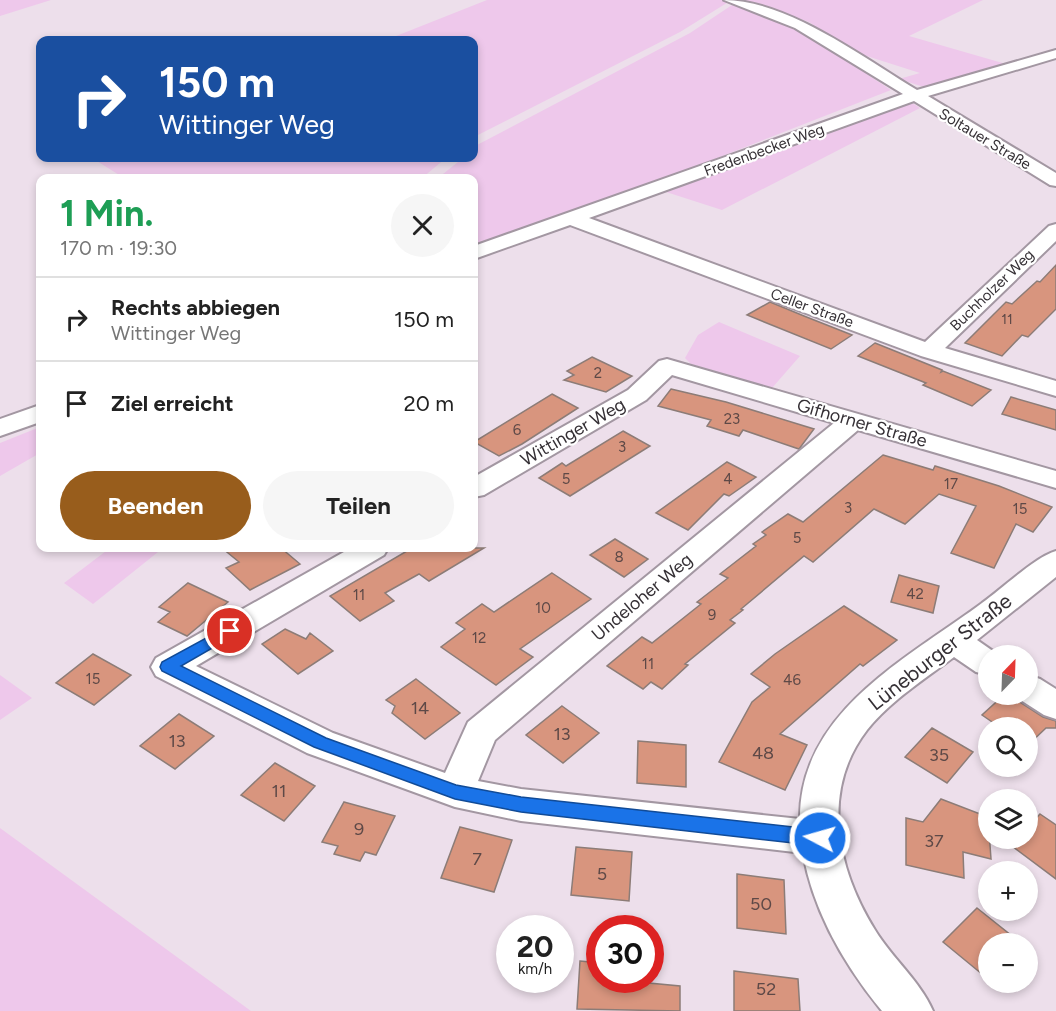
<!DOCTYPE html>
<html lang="de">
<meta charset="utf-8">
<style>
body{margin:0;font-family:Figtree,sans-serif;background:#f6f6f6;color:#222;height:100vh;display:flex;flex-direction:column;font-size:22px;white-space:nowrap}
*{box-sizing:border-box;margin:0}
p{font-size:20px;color:#767676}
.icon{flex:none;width:33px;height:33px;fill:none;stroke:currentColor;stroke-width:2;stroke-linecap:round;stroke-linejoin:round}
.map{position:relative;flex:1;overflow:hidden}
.sheet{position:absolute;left:36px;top:174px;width:442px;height:378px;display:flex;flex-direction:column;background:#fff;border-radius:12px;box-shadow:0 3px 9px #0003}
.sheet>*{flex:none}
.top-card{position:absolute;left:36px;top:36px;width:442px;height:126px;border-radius:12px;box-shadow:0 3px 9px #0003;background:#1a4fa0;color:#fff;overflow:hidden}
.needle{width:39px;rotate:23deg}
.controls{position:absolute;left:978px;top:645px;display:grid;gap:12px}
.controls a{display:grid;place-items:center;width:60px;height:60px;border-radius:50%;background:#fff;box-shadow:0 3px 9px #0003;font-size:30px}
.speed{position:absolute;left:496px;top:915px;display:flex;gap:12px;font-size:30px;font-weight:700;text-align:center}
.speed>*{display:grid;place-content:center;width:78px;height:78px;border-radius:50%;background:#fff;box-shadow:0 3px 9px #0003;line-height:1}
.speed small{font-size:15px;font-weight:400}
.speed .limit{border:9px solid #d22;background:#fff;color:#111}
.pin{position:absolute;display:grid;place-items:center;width:51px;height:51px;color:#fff;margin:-26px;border:3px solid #fff;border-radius:50%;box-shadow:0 2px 6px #0007}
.me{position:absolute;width:66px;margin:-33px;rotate:276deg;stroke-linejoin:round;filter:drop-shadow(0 0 4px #0008)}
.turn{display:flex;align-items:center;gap:21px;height:126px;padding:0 24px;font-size:27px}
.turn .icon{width:78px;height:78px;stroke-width:2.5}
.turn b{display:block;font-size:42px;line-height:51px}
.round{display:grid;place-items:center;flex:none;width:63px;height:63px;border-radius:32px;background:#f6f6f6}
.overview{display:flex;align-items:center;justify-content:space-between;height:102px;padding:0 24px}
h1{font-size:36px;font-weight:700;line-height:45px;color:#1e9e55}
.button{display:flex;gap:12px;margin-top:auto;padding:12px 24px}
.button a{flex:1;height:69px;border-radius:36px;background:#985d1c;color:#fff;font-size:24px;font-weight:700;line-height:69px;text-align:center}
.button a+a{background:#f6f6f6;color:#222}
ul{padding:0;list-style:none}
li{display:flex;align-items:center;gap:18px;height:84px;padding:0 24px;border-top:2px solid #e0e0e0}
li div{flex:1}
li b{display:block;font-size:22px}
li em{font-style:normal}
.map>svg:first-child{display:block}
.green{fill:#eec8eb}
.building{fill:#d8957e;stroke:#8c7c77;stroke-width:1.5}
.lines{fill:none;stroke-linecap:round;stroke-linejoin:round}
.minor-casing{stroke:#a397a2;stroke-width:4}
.minor{fill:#fff;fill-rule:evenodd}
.route{fill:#1a73e8;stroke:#114b97;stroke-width:1.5}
.labels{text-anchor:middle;stroke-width:4.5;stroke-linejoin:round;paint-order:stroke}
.far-number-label{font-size:14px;fill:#5e4947}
.far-street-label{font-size:15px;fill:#353035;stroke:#fff}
.number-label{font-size:15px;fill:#5e4947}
.street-label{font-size:18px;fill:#353035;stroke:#fff}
.near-number-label{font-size:18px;fill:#5e4947}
.near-street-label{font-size:21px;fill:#353035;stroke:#fff}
</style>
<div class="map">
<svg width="1056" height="1011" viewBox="0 0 1056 1011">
<rect width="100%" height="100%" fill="#eddfeb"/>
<path class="green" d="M0 0H51L0 16Z
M487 0H726L730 1 680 32 474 137V40H386Z
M740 0H983L909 36 1006 64 927 88 899 79 920 73 851 51 809 22Z
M735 3 796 27 891 90 661 180 474 247V178H438L463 158H474V148L477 145 690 33Z
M911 102 920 108 722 210 663 191Z
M92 158H446L422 178H124Z
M719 322 800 356 772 388 691 364 685 358 698 335Z
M40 427V453L0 476V443Z
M110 548H163L93 604 64 583Z
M0 675 32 698 0 720Z
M0 828 251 1011H0Z"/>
<path class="building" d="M1056 265V309L1028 337 1022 335 1002 356 965 343 1006 302 1012 304 1037 281 1040 282Z
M770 302 804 316 852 335 831 349 747 315Z
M875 343 942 370 941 372 943 371 991 390 972 406 923 385 926 383 858 356Z
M592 357 632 376 606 392 564 380 574 375 567 371Z
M671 389 726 402 814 429 799 449 743 430 739 436 707 426 711 420 658 406Z
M552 394 578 408 522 444 499 456 474 442Z
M1011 397 1056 410V430L1002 414Z
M623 431 650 446 570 496 539 478 562 463 566 466Z
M883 455 933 470 935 466 999 486 1052 507 1033 532 1016 524 994 568 951 553 976 506 939 494 905 524 874 509 813 562 804 556 741 609 743 610 730 620 735 623 685 664 688 665 662 689 651 682 643 689 607 666 642 637 652 643 701 604 697 602 728 578 720 574 756 546 753 544 766 535 762 532 788 514 803 522Z
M727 462 756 477 729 496 724 494 688 530 656 513Z
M615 539 648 559 624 577 590 555Z
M222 548H281L300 564 250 590 226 568 239 562Z
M412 548H484L429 581 419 574 385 593 394 601 360 621 330 596Z
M552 573 591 599 520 649 533 657 496 685 441 647 465 629 456 623 482 604 494 612Z
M899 575 939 586 933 613 891 602Z
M188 583 228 602 187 636 158 622 170 612 159 607Z
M844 606 897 640 863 666 860 664 780 734 807 745 785 790 719 762 752 702 770 687 751 674 775 654Z
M285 629 306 639 310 633 333 651 298 674 262 644Z
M93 654 131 675 94 705 56 683Z
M416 679 460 713 425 739 392 713 395 706 386 700Z
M1005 694H1012L1015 699 1043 717 1056 721V728H1046L1028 745V728H1001L982 715Z
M562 706 599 733 563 763 526 735Z
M179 714 214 736 175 769 140 746Z
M932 728 973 752 947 783 905 757Z
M638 741 686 745V787L637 783Z
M275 763 315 786 284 821 241 795Z
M941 799 988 817 991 859 963 852 964 878 906 865V818L923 822Z
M344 802 395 816 376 855 365 852 360 861 334 854 338 846 322 842Z
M1040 814 1056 825V879L1001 838H1028V827Z
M460 827 512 840 494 892 441 878Z
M576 847 632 852 629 901 571 895Z
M737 874 784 880 786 934 737 928Z
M977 908 1022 944H988V979L943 942Z
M580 961 600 963V980H649V983L680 986V1011L577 1009Z
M734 971 798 979 800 1011H734Z"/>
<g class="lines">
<g class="minor-casing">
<path id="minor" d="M724 0C787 0 864 58 917 90L1056 50V58L928 96 1056 173V186L1050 185 914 101 589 218 925 342 1049 226 1056 224V241L945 348 1056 381V396L921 356 570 225 474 259V246L903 94 795 28Z
M667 359 1056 471V488L858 430 495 740 478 781 521 789 800 819C799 712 908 658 982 603 1002 589 1035 557 1056 551V577L977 640 1000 656H988V675L976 672 954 657C925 679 890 701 867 730 820 791 837 869 875 930 892 958 920 981 933 1011H882C845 966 813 911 803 853L521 821 455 807 307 753 156 676 151 667 156 658 351 548H388L384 555 196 666 333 733 445 773 468 722 834 423 672 375 646 400 484 495 474 497V477L628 390 659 361Z
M40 405V422L0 436V419Z
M1028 675 1040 679 1056 689V719L1044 715 1016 697 1014 694H1028Z"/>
</g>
<use href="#minor" class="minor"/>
</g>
<path class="route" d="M230 625 235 627 237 631 235 635 181 666 326 738 456 785 521 797 820 830 826 833 829 838 826 844 820 846 521 812 455 799 314 747 162 671 160 667 162 662Z"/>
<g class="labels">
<g class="far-number-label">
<text x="1007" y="324">11</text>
</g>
<g class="far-street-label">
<text transform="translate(985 139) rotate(31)" y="5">Soltauer Straße</text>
<text transform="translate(764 150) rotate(-20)" y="5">Fredenbecker Weg</text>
<text transform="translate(992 290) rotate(-44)" y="5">Buchholzer Weg</text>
<text transform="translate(812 308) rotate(20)" y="5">Celler Straße</text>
</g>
<g class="number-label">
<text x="598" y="378">2</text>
<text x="732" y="424">23</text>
<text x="517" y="435">6</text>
<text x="622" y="452">3</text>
<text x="566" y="484">5</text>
<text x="728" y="484">4</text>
<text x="951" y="489">17</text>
<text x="848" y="513">3</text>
<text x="1020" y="514">15</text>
<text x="797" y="543">5</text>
<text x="619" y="562">8</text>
<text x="915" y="599">42</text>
<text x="359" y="600">11</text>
<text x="543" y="613">10</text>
<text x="712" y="620">9</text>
<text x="479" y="643">12</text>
<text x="648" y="669">11</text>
<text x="93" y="684">15</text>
<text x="792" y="685">46</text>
</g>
<g class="street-label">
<text transform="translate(862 423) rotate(16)" y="6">Gifhorner Straße</text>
<text transform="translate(573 432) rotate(-30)" y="6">Wittinger Weg</text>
<text transform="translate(642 597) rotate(-40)" y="6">Undeloher Weg</text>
</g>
<g class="near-number-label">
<text x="420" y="714">14</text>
<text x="562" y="740">13</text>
<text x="177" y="747">13</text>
<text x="763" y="759">48</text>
<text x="939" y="761">35</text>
<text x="279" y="797">11</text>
<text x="359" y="835">9</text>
<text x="934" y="847">37</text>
<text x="477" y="865">7</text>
<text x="602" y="880">5</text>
<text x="761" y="910">50</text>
<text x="766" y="995">52</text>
</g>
<g class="near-street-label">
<text transform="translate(940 652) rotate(-38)" y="7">Lüneburger Straße</text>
</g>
</g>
</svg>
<div class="controls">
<a><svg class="needle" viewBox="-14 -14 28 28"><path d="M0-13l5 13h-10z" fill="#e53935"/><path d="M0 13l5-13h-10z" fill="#767676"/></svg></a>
<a><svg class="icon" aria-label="search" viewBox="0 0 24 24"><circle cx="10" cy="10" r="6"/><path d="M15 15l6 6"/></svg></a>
<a><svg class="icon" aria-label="layers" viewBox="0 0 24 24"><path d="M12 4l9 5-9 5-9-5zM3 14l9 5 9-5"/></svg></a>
<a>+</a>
<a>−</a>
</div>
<div class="speed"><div>20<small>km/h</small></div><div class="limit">30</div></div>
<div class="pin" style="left:230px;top:631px;background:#d93025"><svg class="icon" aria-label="arrive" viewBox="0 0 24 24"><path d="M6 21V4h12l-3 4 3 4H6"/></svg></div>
<svg class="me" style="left:820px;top:838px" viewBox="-20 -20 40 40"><circle r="17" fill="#1a73e8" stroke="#fff" stroke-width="3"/><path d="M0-11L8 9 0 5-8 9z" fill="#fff"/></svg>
<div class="top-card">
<div class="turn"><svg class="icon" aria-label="right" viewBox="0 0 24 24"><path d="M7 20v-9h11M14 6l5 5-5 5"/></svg><div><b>150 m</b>Wittinger Weg</div></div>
</div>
<section class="sheet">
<div class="overview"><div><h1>1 Min.</h1><p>170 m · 19:30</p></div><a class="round"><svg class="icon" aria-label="close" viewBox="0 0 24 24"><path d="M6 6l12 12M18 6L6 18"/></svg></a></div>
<ul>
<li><svg class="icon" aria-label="right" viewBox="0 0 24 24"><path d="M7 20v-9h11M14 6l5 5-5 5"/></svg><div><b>Rechts abbiegen</b><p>Wittinger Weg</p></div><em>150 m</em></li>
<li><svg class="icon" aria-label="arrive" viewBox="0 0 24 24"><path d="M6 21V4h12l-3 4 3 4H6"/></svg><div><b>Ziel erreicht</b></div><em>20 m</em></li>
</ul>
<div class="button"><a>Beenden</a><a>Teilen</a></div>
</section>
</div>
